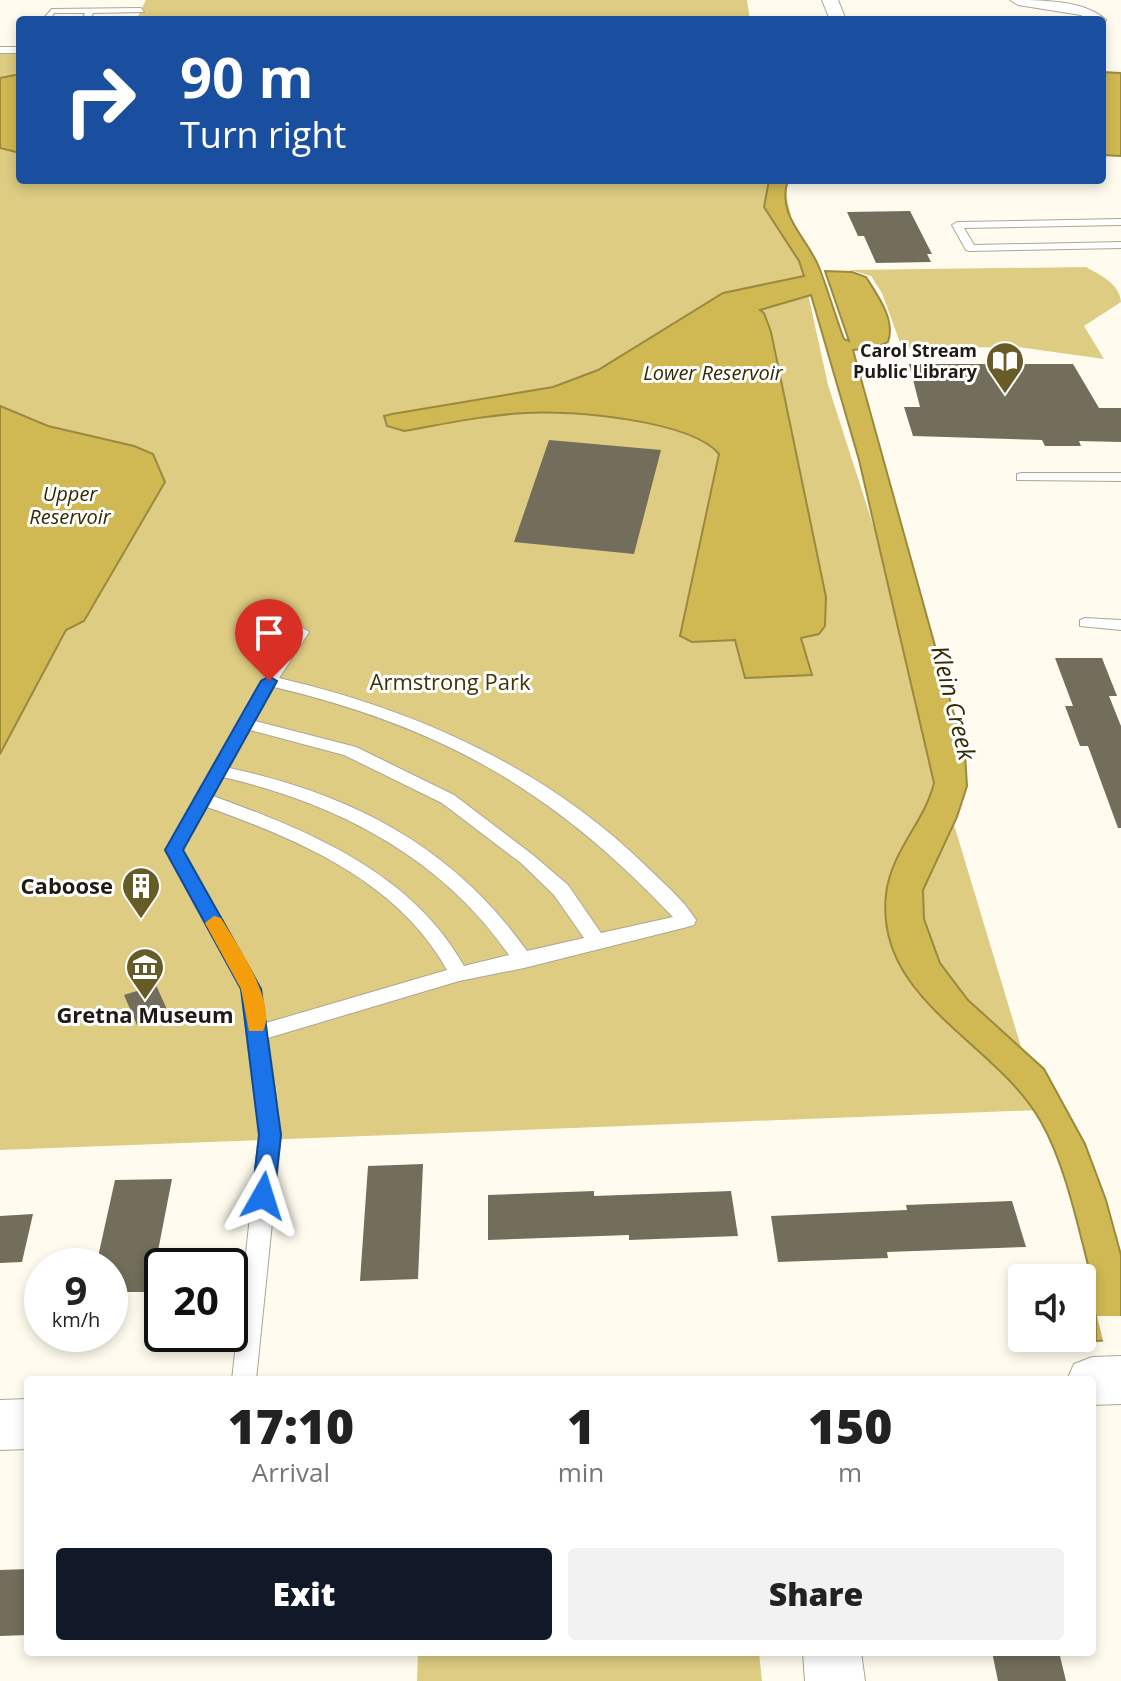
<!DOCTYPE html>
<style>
body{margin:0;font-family:"Open Sans",sans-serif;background:#f2f2f2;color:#222;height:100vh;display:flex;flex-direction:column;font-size:30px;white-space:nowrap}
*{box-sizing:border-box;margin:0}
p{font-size:26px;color:#767676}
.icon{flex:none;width:44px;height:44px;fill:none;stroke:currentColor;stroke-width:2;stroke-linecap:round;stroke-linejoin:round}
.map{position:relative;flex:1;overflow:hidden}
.side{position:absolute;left:24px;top:1376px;width:1072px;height:280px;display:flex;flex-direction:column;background:#fff;border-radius:8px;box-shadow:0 4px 12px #0003}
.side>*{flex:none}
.hud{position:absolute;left:16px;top:16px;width:1090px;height:168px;border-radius:8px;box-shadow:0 4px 12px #0003;background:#1a4fa0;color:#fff;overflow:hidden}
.fabs{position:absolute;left:1008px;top:1264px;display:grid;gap:16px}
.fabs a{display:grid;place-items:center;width:88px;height:88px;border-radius:8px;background:#fff;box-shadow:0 4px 12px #0003;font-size:40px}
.speed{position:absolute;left:24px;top:1248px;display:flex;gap:16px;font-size:40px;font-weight:700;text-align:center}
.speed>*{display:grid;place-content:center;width:104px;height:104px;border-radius:50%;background:#fff;box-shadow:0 4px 12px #0003;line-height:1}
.speed small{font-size:20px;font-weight:400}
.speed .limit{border:4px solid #111;border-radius:12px;background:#fff;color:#111}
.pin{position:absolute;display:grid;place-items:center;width:68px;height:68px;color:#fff;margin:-82px -34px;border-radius:50% 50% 50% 0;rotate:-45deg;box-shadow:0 0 8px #0007}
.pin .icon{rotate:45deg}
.me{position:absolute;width:88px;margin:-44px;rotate:6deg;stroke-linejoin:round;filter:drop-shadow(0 0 6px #0008)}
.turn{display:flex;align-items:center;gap:28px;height:168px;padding:0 32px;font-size:36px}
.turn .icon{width:104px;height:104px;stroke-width:2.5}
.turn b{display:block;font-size:56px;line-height:68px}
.eta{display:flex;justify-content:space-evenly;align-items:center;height:136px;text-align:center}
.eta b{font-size:48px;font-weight:800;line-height:56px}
.primary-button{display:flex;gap:16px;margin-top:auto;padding:16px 32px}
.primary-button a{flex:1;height:92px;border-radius:8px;background:#111827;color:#fff;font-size:32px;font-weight:800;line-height:92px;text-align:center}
.primary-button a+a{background:#f2f2f2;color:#222}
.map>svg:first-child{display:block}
.green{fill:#ddcc82}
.water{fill:#d0b852;stroke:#9a893f;stroke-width:2}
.pier{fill:#fffcef}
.building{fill:#726e5b}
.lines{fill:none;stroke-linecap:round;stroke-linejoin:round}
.lane-casing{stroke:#aba793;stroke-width:2}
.street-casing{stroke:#aba793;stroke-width:2}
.lane{fill:#fff;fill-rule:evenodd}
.street{fill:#fff;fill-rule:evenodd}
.route{fill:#1a73e8;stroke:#114b97;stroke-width:2}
.slow{fill:#f59e0b}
.labels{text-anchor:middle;stroke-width:6;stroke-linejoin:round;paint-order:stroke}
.far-poi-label{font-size:18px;font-weight:bold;fill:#1d1b13;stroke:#fff;text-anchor:end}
.far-water-label{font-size:20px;font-style:italic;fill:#342a00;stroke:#fff}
.park-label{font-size:22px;fill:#3e3407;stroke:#fff}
.poi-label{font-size:22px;font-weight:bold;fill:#1d1b13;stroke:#fff;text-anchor:end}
.water-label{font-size:24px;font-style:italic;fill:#342a00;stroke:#fff}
</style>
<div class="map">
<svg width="1121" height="1681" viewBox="0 0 1121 1681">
<rect width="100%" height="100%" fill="#fffcef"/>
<path class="green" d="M146 0H747L750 20H136Z
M0 50H20V180H783L828 385 874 528 921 715 1040 1110 0 1150Z
M1086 267C1100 275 1120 284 1121 302L1084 326 1104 359 1018 347 902 348 882 293 871 276 850 270Z
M418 1652H759L762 1681H417Z"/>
<path class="water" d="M1102 72 1121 73V156L1102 155Z
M20 74V153L0 148V78Z
M769 180H788C776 216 807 237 819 267 828 290 835 315 844 339L849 341 825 271 852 272 866 277C878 296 896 320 888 342L875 348 853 350 965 754 967 786 957 817 923 890 924 919 940 963 968 1000 1044 1069 1085 1144 1106 1200 1121 1255V1340L1096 1341V1316L1088 1291 1093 1284C1079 1233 1067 1168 1041 1122 997 1042 874 1001 886 894 891 851 924 823 934 783L859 460 811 295 760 310 764 313 771 332 826 597 825 626 819 634 801 638 812 675 745 678 735 640 692 642 680 636 719 454C691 420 570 410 526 413 485 415 444 424 404 431L387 426 384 416 392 414 553 387 598 370 723 293 804 276 799 261 764 207Z
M0 406 48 426 134 446 153 454 165 482 84 621 66 630 0 754Z"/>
<path class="pier" d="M1097 1316H1121V1344L1104 1345Z"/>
<path class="building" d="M910 211 932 254H927L931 262 876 263 864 236H858L847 212Z
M909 364H1073L1099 408H1121V442L1079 441 1081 446H1045L1042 440 913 436 904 407H920Z
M549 440 661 450 634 554 514 542Z
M1055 658H1102L1117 696H1109L1121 726V828H1118L1088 746H1080L1065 706H1073Z
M156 985 169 1014 137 1025 124 995Z
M423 1164 418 1279 360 1281 368 1166Z
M172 1179 150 1292H110V1266H96L115 1180Z
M594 1191V1196L731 1191 738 1236 629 1240V1235L488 1240V1195Z
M1012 1201 1026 1247 887 1252 888 1258 778 1262 771 1216 907 1210 906 1205Z
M33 1214 22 1262 0 1263V1216Z
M28 1569V1635L0 1636V1570Z
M992 1652H1059L1066 1681H998Z"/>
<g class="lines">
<g class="lane-casing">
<path id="lane" d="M141 8 144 12 93 13 90 20H82L85 13H54L50 20H42L52 9Z
M0 47H20V53H0Z
M1121 219V225L964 228 974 245 1121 242V248L970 251 966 250 952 225 957 222Z
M1022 473H1121V481L1017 480V474Z
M1085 618 1121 620V630L1080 626V620Z
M301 627 309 632 279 678C416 710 545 767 647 867 663 883 684 900 696 920L694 925 687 927 524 968 459 981 268 1038 281 1135 256 1380H232L259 1135 241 989 165 850 261 681 296 629ZM274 687C443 727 554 791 673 917L601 933 568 885 533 855 454 795 356 747 255 721ZM250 730 344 755 442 803 521 863 554 895 584 938 527 951C452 846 353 795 229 768ZM223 777C338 804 441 857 509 955L464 966C411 872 309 831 213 796ZM207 807C298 839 398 881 447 970L266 1023 261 989 183 850Z"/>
</g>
<g class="street-casing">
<path id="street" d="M822 0H838L846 20H830Z
M1010 0C1040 0 1085 0 1106 20L1102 24V20H1087L1081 15 1018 5Z
M1121 1356V1404L1092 1405V1380H1067L1074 1364 1092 1357Z
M28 1399V1449L0 1450V1400Z
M803 1652H861L865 1681H805Z"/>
</g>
<use href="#lane" class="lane"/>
<use href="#street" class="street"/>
</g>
<path class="route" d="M269 676 277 681 183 850 261 989 281 1135 274 1196 271 1203 263 1205 255 1203 252 1196 259 1135 241 989 165 850 261 681Z"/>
<path class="slow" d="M214 916 221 918C236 943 278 1003 263 1031H249L241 989 205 923Z"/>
<defs>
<g id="library-pin" transform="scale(2)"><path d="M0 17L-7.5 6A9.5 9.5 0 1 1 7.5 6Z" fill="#675c28" stroke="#fff"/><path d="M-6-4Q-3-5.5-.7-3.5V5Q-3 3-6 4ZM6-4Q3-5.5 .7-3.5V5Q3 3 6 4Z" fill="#fff"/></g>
<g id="building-pin" transform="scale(2)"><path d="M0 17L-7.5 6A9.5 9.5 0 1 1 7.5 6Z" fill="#675c28" stroke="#fff"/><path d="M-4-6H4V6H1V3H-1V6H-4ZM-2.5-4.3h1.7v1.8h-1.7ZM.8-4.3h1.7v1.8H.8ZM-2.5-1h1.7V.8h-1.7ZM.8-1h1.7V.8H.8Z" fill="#fff"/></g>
<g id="museum-pin" transform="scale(2)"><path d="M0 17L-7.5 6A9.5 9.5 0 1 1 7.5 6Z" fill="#675c28" stroke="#fff"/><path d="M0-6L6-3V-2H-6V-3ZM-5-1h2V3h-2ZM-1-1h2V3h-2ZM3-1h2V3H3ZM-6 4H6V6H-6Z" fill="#fff"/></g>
</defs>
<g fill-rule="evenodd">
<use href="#library-pin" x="1005" y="361"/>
<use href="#building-pin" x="141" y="886"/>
<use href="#museum-pin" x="145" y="967"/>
</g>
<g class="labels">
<g class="far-poi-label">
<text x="977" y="357">Carol Stream<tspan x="977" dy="21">Public Library</tspan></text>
</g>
<g class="far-water-label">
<text x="713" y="380">Lower Reservoir</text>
<text x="70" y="501">Upper<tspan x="70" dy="23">Reservoir</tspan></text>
</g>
<g class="park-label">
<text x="450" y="690">Armstrong Park</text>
</g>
<g class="poi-label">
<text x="113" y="894">Caboose</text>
<text x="145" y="1023" text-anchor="middle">Gretna Museum</text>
</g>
<g class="water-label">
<text transform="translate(953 703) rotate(76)" y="8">Klein Creek</text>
</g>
</g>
</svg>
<div class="fabs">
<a><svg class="icon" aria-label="sound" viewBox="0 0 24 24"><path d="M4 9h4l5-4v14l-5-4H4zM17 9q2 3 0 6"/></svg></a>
</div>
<div class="speed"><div>9<small>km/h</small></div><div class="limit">20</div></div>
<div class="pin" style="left:269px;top:681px;background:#d93025"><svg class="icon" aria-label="arrive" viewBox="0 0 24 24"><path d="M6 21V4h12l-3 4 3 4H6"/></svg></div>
<svg class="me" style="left:263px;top:1196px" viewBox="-20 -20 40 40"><path d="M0-17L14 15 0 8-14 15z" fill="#1a73e8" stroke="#fff" stroke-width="4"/></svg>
<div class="hud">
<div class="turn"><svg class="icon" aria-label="right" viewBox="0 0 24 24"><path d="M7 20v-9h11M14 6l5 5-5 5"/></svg><div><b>90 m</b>Turn right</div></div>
</div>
<section class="side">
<div class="eta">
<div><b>17:10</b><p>Arrival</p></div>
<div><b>1</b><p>min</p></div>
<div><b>150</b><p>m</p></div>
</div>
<div class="primary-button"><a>Exit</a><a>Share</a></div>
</section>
</div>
